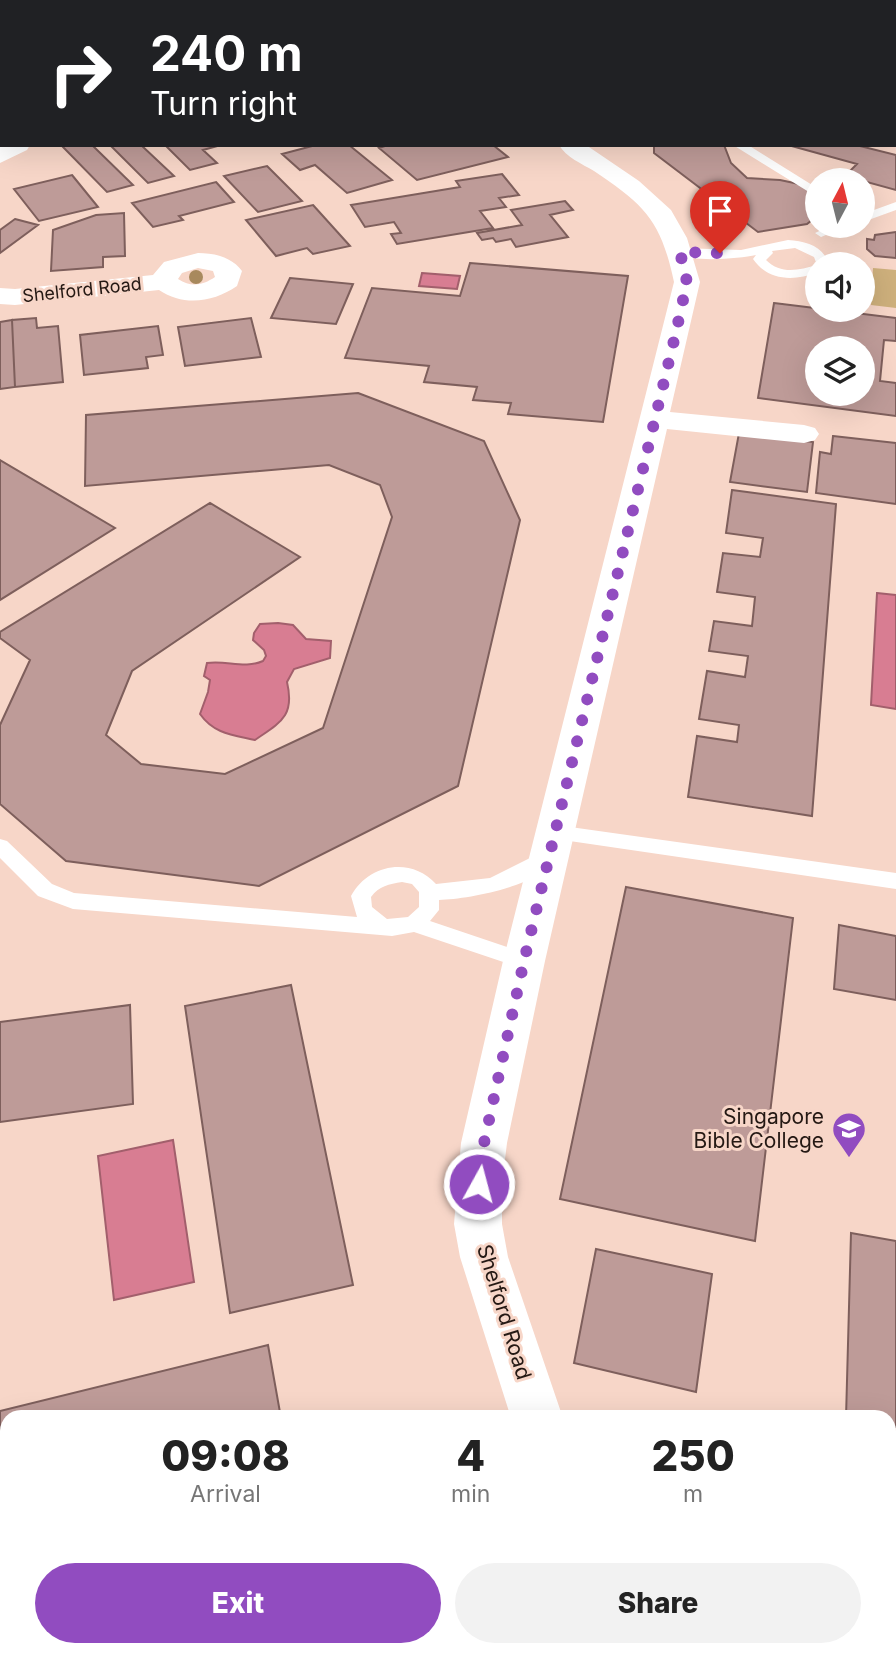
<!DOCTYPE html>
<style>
body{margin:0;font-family:Inter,sans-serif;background:#f2f2f2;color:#222;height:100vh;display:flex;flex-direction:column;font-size:26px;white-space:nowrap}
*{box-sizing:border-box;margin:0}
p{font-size:23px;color:#767676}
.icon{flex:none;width:38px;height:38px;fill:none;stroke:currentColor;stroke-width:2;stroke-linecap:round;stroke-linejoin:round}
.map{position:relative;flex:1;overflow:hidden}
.side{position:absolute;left:0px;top:1410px;width:896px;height:247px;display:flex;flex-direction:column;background:#fff;border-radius:21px 21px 0 0;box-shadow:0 7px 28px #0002}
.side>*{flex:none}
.hud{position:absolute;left:0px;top:0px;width:896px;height:147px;box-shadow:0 7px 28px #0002;background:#202124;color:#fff;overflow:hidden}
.needle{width:46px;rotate:7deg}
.buttons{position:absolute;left:805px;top:168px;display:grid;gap:14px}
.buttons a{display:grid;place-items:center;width:70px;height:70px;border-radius:50%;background:#fff;box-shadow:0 7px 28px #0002;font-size:35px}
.pin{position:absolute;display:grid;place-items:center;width:60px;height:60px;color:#fff;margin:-72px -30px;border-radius:50% 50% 50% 0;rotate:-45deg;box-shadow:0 0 7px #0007}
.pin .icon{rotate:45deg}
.me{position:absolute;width:77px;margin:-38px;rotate:7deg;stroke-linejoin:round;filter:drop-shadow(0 0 5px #0008)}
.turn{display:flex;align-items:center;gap:24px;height:147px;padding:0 35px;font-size:32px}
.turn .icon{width:91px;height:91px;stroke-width:2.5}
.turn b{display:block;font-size:49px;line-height:60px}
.eta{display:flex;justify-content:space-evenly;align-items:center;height:119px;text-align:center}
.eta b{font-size:42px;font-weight:800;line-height:49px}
.primary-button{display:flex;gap:14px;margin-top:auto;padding:14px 35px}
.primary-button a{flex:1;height:80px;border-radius:42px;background:#914cc0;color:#fff;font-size:28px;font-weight:800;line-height:80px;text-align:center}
.primary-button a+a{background:#f2f2f2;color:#222}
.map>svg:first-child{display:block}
.green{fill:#ceb07c}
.water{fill:#d87d92;stroke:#a25f6c;stroke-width:2}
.building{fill:#be9b98;stroke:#7e5f5c;stroke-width:2;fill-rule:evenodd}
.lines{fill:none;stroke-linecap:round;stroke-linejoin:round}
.service{fill:#fff;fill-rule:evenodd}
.minor{fill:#fff;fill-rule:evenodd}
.tree{fill:#a8895d}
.route{stroke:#914cc0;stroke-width:12;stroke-dasharray:0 21.6}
.labels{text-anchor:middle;stroke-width:6;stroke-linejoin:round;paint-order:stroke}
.far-street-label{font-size:18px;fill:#251914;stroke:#f7d6c8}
.poi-label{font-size:21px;fill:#251914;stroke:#f7d6c8;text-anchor:end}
.street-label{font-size:21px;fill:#251914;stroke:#f7d6c8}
</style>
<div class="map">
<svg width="896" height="1657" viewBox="0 0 896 1657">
<rect width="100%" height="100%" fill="#f7d6c8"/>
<path class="green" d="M873 268 896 270V308L871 305Z"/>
<path class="water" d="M422 273 460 276 457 289 419 286Z
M877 593 896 595V709L871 705Z
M278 623 293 625 306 639 331 641 330 658 294 669 287 682C295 716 281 722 255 740 233 735 214 734 200 714L208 692 210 680 204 676 207 663C226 660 245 669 263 661L266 656 264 650 253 640 254 633 260 624Z
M173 1140 194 1282 114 1300 98 1156Z"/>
<path class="building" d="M5 0H120L122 2H7Z
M61 145H92L133 185 107 192Z
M110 145H141L174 176 148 183Z
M165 145H221L203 150 217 163 190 170Z
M316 145H349L392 180 347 193 315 165 300 170 282 154Z
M388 145H493L508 157 417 180 379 148Z
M654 145H724L731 163 747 178 780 180 813 187 817 192V206L811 208 817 216 807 224 758 232 654 153Z
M788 145H856L896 155V190L845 176 857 164Z
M267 166 302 201 258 212 224 176Z
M502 174 519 195 499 198 506 207 480 211 493 228 397 244 391 234 401 233 394 222 365 227 351 205 460 187 456 181Z
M72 175 98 207 39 221 14 189Z
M216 182 234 202 179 216 183 220 153 227 132 203Z
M565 201 573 210 550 215 568 237 516 247 511 239 496 242 493 238 482 240 477 233 522 225 511 210Z
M313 205 350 246 313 254 307 248 276 256 246 220Z
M124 213 125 256 103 257V267L51 271 53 230 96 215Z
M15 219 38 225 0 253V230Z
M896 232V258L875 256 867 249V239L874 240 875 235Z
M470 263 628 276 603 422 508 414 511 403 473 400 477 387 424 382 429 366 345 358 372 288 460 296Z
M290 278 353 284 336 324 271 318Z
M774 303 896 318V341L884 340 880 381 896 383V416L758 398ZM817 348H863V394H817Z
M36 318 37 328 58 326 63 382 15 387 12 320Z
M251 318 261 357 185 366 178 327Z
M12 320 15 387 0 389V322Z
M158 326 163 355 146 357 148 368 84 375 80 335Z
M358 393 484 441 520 520 458 786 259 886 66 861 0 804V725L30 660 0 638V632L210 503 300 557 132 671 106 735 141 764 225 774 323 728 392 517 380 485 329 465 85 486 86 415Z
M739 433 813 442 807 492 730 482Z
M833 436 896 443V504L816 493 820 452 831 454Z
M0 460 115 528 0 600Z
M732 490 836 504 812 816 688 797 697 736 737 742 739 725 699 719 707 671 745 677 748 656 709 651 714 621 752 626 755 597 717 592 723 553 760 557 763 538 726 533Z
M626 887 793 918 755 1241 560 1199Z
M839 925 896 936V1000L834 989Z
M291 985 353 1285 230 1313 185 1006Z
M130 1005 133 1104 0 1122V1022Z
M851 1233 896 1241V1427L889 1426V1418H846Z
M596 1249 712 1274 696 1392 574 1363Z
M268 1345 281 1418H7V1548L0 1549V1411Z
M889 1521 896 1523V1657H885V1650H889Z
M32 1650H96V1657H31Z
M96 1650H160V1657H96Z
M198 1650H264L265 1657H199Z
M264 1650H330L331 1657H265Z
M372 1650H438L440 1657H374Z
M438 1650H505L507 1657H440Z
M727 1650H864L867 1657H729Z"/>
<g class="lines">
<path class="service" d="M733 145H748L817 188V197Z
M896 202V210L863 222V214Z
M830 226H848L821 237 815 233Z
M788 240C806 241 823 246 829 264L817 265 814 257 795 248 772 251 773 253 766 260C781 275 799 270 817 265V273C793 281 768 281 753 259L756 255C738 259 687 263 674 252L680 248 741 250Z
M556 825 896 873V889L556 839 549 837 546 832 549 827Z
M0 839 7 841 52 884 74 893 357 917 351 896C368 864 411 856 436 884L490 878 546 850 553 853 556 858C541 886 469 899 439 900V910L430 921 531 955 534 961 531 967 524 969 414 932 392 936 73 909 38 896 0 858ZM402 882 412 884 419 892V907L408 917 387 919 372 907 371 897C379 886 389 884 402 882Z"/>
<path class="minor" d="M345 0H367L368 2H346Z
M859 0H882L883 2H860Z
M30 145 27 150 0 163V146Z
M559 145H586L639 181 671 210 687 238 700 282 670 412 804 425 815 428 819 434 815 440 804 443 667 429 545 961 507 1143 502 1184V1224L508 1257 563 1418H511L460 1257 454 1224 461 1143 503 961 674 282C661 221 645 205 594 171 582 164 566 157 559 145Z
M198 253C214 253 232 257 242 271L237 286C214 302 184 307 159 290L15 305 0 304V288L15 289 153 275 164 262ZM198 268 213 271 215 277C203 285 192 288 178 279L182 273Z
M587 1650H644L646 1657H590Z"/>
</g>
<circle class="tree" cx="196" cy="277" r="7"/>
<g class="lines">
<path class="route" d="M479 1184 484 1143 524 961 676 332 687 282 680 252 720 253"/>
</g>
<defs>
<g id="university-pin" transform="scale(1.75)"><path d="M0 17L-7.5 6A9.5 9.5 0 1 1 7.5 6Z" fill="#914cc0" stroke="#f7d6c8"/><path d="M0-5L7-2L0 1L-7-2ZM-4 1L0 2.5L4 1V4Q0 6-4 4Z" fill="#fff"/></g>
</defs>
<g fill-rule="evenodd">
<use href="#university-pin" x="849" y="1129"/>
</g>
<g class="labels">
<g class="far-street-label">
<text transform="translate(82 290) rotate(-6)" y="6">Shelford Road</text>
</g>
<g class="poi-label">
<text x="824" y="1124">Singapore<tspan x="824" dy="24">Bible College</tspan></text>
</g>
<g class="street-label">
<text transform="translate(504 1312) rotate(73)" y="7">Shelford Road</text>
</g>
</g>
</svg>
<div class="buttons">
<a><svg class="needle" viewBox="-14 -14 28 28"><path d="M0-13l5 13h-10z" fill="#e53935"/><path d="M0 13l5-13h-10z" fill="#767676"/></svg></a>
<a><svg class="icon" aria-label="sound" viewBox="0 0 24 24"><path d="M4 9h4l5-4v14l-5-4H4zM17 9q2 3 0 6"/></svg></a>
<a><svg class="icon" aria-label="layers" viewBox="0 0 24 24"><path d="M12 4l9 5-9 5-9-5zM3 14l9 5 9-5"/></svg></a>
</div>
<div class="pin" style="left:720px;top:253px;background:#d93025"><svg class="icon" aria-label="arrive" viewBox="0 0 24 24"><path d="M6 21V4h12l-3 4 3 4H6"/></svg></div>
<svg class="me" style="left:479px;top:1184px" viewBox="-20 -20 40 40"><circle r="17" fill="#914cc0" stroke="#fff" stroke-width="3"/><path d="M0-11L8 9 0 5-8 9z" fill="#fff"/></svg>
<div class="hud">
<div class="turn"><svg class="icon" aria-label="right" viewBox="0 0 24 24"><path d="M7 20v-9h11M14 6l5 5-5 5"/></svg><div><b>240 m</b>Turn right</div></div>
</div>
<section class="side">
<div class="eta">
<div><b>09:08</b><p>Arrival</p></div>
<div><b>4</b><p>min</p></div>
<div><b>250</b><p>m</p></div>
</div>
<div class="primary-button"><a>Exit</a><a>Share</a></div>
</section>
</div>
